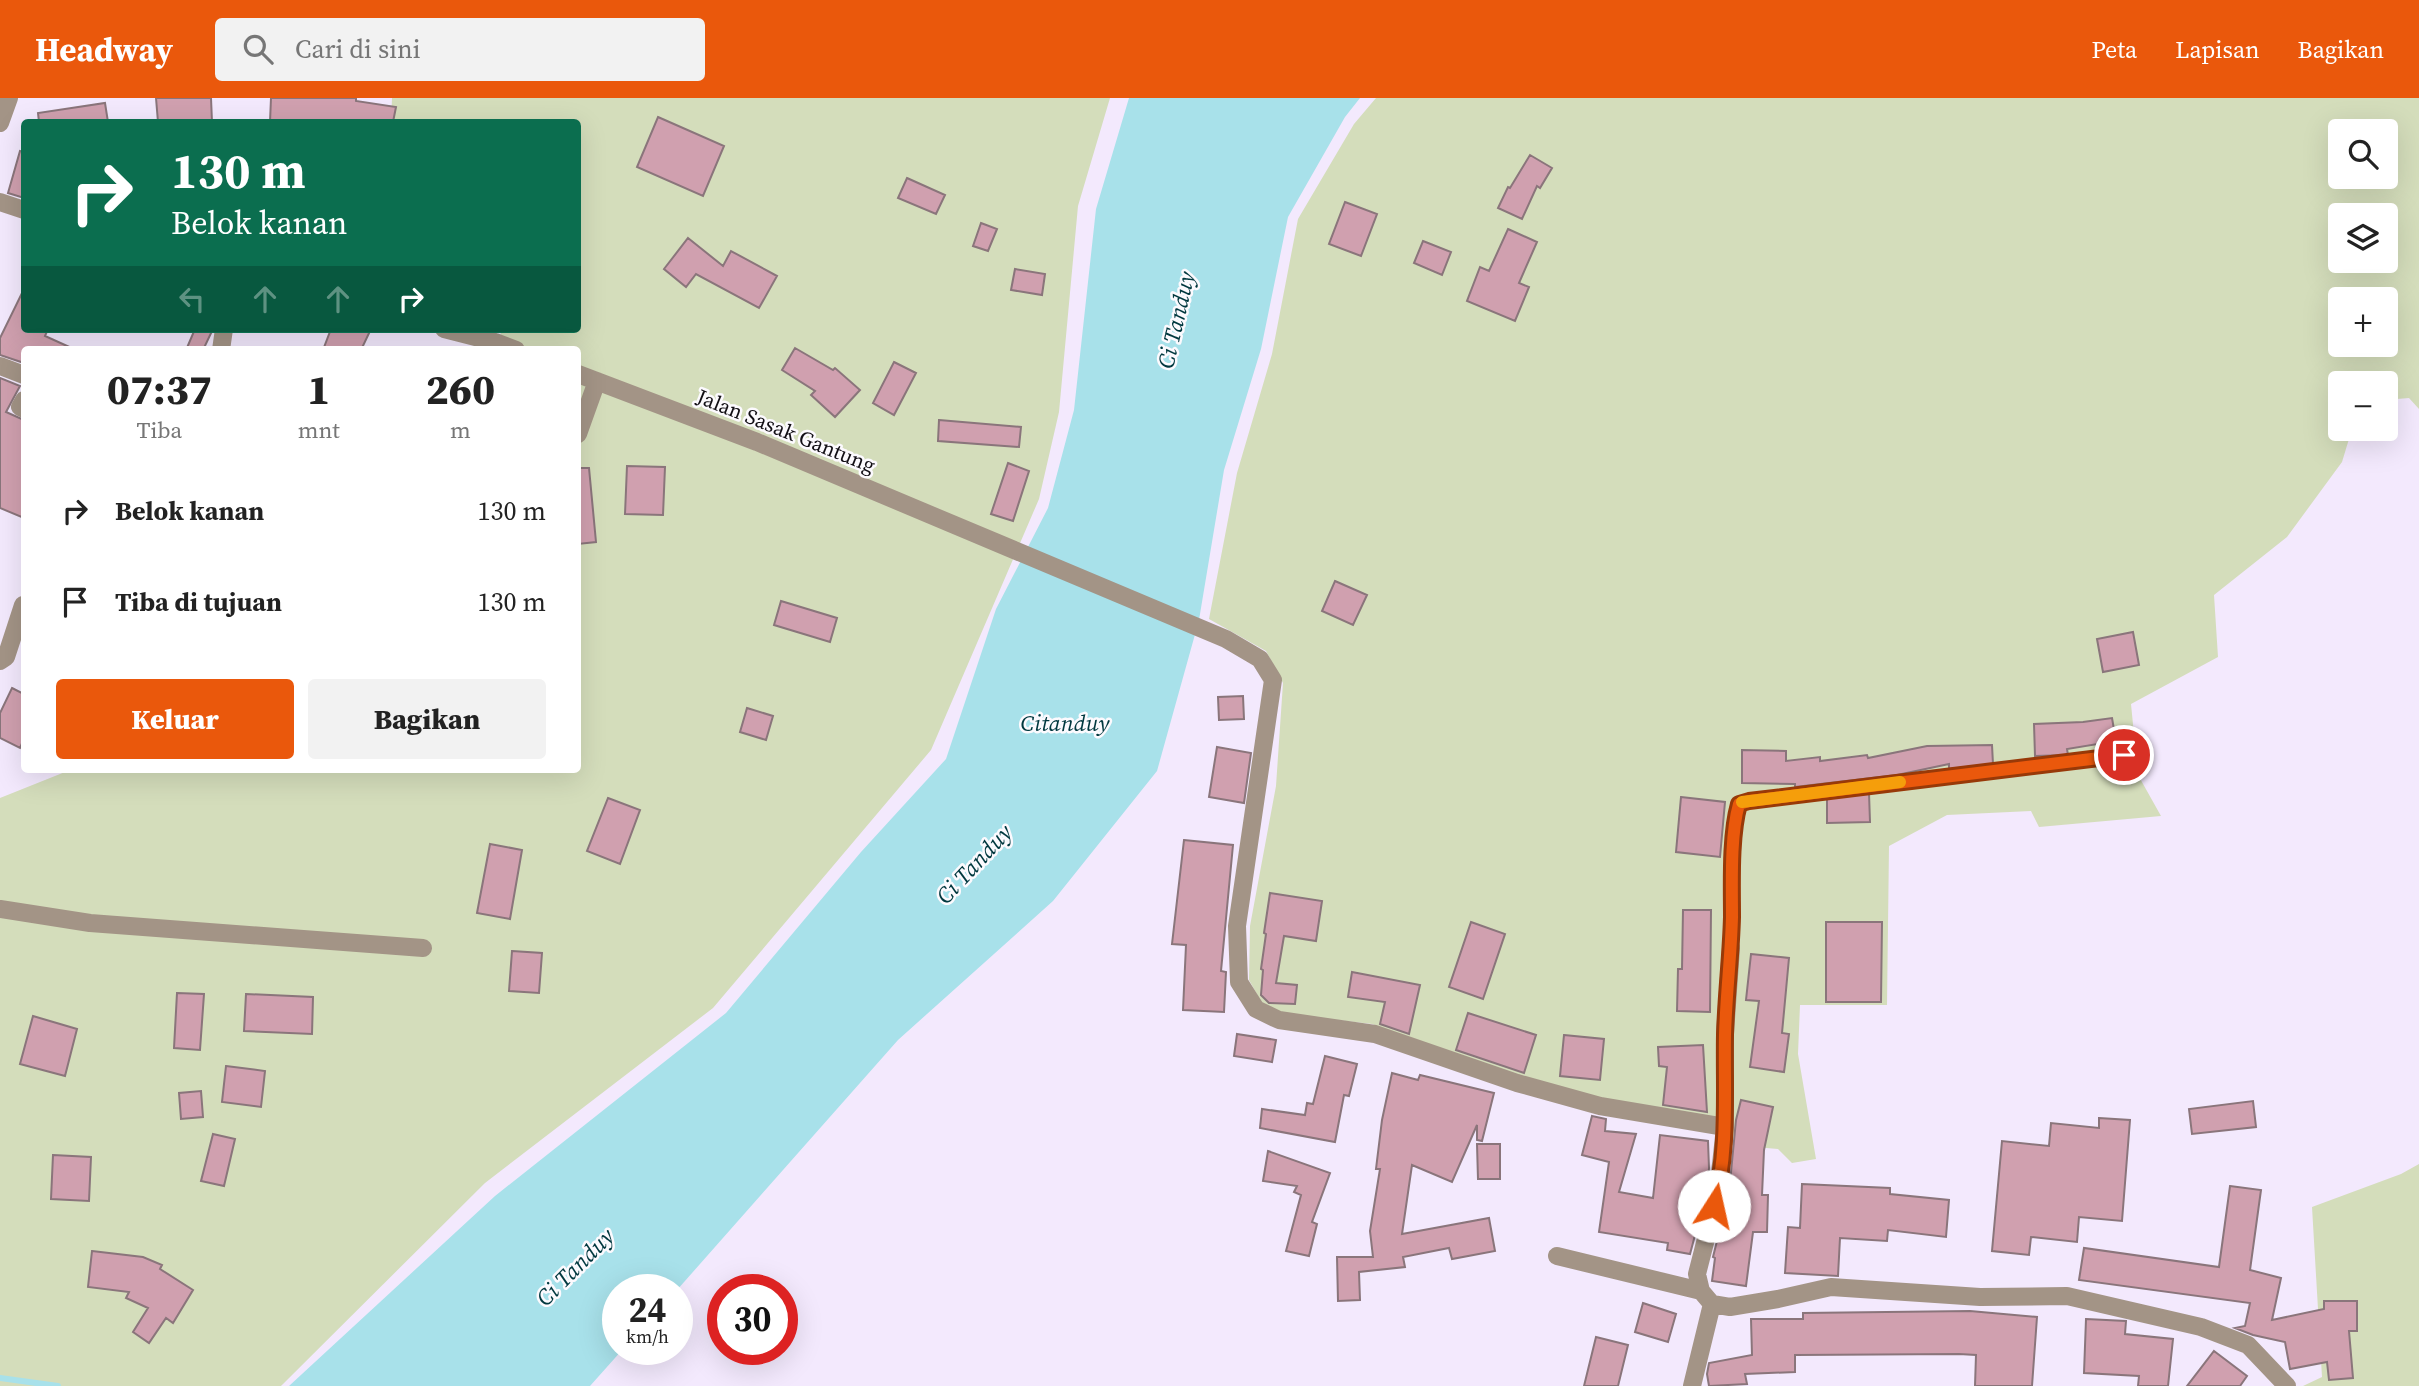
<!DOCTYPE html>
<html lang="id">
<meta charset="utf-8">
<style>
body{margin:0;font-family:"Source Serif 4",serif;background:#f2f2f2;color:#222;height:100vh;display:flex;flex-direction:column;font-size:26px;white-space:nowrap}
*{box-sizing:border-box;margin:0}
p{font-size:23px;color:#767676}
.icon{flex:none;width:38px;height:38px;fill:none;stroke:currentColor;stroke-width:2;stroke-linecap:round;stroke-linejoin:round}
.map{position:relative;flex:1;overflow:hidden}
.panel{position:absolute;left:21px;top:248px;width:560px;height:427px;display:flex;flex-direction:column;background:#fff;border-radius:7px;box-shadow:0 7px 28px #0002}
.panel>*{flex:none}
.hud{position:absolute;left:21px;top:21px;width:560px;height:214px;border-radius:7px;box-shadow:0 7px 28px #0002;background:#0b6e4f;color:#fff;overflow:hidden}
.buttons{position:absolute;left:2328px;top:21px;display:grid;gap:14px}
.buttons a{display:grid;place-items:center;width:70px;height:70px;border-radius:7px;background:#fff;box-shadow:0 7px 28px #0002;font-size:35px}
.speed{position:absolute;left:602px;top:1176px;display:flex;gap:14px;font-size:35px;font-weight:700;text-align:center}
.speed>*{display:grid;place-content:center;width:91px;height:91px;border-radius:50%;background:#fff;box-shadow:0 7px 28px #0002;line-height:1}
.speed small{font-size:18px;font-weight:400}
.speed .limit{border:10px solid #d22;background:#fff;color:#111}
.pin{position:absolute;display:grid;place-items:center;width:60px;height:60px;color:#fff;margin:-30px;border:4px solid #fff;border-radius:50%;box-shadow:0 2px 7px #0007}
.me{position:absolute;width:77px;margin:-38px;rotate:10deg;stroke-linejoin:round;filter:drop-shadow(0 0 5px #0008)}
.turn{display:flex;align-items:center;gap:24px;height:147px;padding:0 35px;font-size:32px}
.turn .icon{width:91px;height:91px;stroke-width:2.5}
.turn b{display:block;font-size:49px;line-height:60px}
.lanes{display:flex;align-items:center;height:66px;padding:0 35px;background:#0003;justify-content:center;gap:35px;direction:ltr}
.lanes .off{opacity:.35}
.eta{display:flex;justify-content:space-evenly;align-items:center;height:119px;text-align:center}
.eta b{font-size:42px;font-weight:800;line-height:49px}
.action{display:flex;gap:14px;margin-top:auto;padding:14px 35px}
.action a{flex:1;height:80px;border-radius:7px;background:#ea580c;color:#fff;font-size:28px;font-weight:800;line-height:80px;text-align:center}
.action a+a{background:#f2f2f2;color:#222}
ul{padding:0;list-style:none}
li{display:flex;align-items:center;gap:21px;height:91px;padding:0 35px}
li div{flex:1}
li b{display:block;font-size:26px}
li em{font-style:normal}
header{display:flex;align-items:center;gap:42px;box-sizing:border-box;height:98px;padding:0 35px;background:#ea580c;color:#fff}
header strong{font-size:33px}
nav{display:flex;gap:38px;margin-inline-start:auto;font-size:24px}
.search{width:490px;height:63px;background:#f2f2f2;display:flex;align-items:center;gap:18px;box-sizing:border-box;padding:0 24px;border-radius:7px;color:#767676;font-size:26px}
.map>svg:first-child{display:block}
.green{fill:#d4ddbb;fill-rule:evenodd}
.water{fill:#a8e1ea}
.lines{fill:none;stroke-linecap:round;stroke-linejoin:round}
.stream{stroke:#a8e1ea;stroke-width:6}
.building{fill:#d0a0af;stroke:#8a757b;stroke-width:2}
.service{stroke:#a39486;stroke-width:9}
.minor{stroke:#a39486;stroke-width:18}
.route-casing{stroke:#983908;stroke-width:18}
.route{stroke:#ea580c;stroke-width:12}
.slow{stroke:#f59e0b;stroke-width:12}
.labels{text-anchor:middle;stroke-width:5;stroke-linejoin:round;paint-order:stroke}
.street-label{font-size:21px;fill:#110e14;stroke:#fcfafe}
.water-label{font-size:23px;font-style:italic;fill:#00383f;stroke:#fcfafe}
</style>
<header>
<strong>Headway</strong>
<div class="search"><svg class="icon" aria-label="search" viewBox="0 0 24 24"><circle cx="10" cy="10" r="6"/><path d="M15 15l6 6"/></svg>Cari di sini</div>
<nav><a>Peta</a><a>Lapisan</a><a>Bagikan</a></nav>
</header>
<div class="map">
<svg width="2419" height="1288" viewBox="0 0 2419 1288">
<rect width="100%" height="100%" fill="#f3e9fd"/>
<path class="green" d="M392 0H1110L1078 108 1059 314 1039 401 931 652 713 910 485 1085 281 1288H0V700L70 672H578V252H496L502 231H578V24H391Z
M1376 0H2419V311L2409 300 2385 302V285H2340V331H2352L2342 364 2287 439 2214 497 2218 559 2131 606 2138 677 2161 718 2039 729 2031 713 1947 717 1889 748 1887 907H1800L1798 956 1816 1061 1792 1065 1778 1051 1732 1047 1731 1024 1601 1001 1520 980 1372 926 1285 916 1263 907 1249 882 1250 828 1276 688 1283 585 1266 553 1209 521 1237 375 1272 256 1298 121 1354 26ZM2340 33H2385V79H2340ZM2340 117H2385V163H2340ZM2340 201H2385V247H2340Z
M2419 1066V1288H2303L2322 1279 2312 1109 2401 1076Z"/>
<path class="water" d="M1129 0H1360L1345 19 1288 119 1261 251 1224 372 1199 522 1157 673 1053 803 898 942 677 1192H618V1251H623L590 1288H289L495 1098 726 915 861 754 946 661 996 511 1048 410 1074 312 1096 111Z"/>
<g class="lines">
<path class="stream" d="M0 1280 58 1288"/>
</g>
<path class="building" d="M156 0H211L212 24H158Z
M271 0H356V3L396 9 393 24H270Z
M105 5 108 24H39L38 15Z
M658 19 724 48 703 98 637 69Z
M20 53 24 54V100L8 95Z
M1530 57 1552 70 1540 90 1537 88 1522 121 1498 110 1508 89 1510 90Z
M907 80 945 97 936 116 898 100Z
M1345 104 1377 116 1361 158 1329 146Z
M981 125 997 131 988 153 973 148Z
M1508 131 1537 144 1519 185 1529 189 1515 223 1467 203 1480 169 1489 173Z
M688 140 723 168 731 153 777 178 759 210 696 176 686 189 664 171Z
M1423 143 1451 154 1442 177 1414 165Z
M1015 171 1045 176 1042 197 1011 192Z
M24 191V231H48L45 238 76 252H24V265L0 257V240Z
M195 231H213L203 252H186Z
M331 231H371L361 252H323Z
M795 250 833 272 835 270 860 292 835 319 811 297 815 293 782 272Z
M894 264 916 275 894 317 873 305Z
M0 280 20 288 6 314 24 322V420L0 410Z
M939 322 1021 329 1019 349 938 343Z
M1008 365 1029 373 1013 423 991 416Z
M627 368 665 369 663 417 625 416Z
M578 370H589L596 444 578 446Z
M1335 483 1367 497 1353 527 1322 513Z
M781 503 837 520 830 544 774 527Z
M2133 534 2139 567 2103 574 2097 541Z
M12 590 24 596V641L20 650 0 640V615Z
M1243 598 1244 621 1219 622 1218 599Z
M747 610 773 618 766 642 740 634Z
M2112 620 2116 643 2067 651 2068 657 2035 658 2034 626 2083 624Z
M1992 647 1993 666 1949 671V666L1897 677 1795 689V686L1742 685V652L1786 653V663L1820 659V663L1867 657 1868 660 1927 648Z
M1217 649 1251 655 1244 705 1209 699Z
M1869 695 1870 724 1827 725V700Z
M1681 699 1725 704 1720 759 1676 754Z
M608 700 640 712 620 766 587 753Z
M1184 742 1233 747 1221 873 1226 874 1224 914 1183 912 1186 847 1172 846Z
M490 746 522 752 510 821 477 815Z
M1270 795 1322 803 1316 843 1284 838 1276 885 1297 887 1295 906 1269 905 1261 897 1263 872 1261 871 1266 836 1264 835Z
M1683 812H1711L1710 914 1677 913 1678 871H1682Z
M1471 824 1505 836 1483 901 1449 889Z
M1826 824H1882L1881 904H1826Z
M512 853 542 855 539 895 509 893Z
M1751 856 1789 860 1782 935 1789 936 1784 974 1750 969 1759 903 1746 902Z
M1352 874 1420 887 1409 936 1380 926 1385 904 1348 899Z
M177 895 204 896 200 952 174 950Z
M246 896 313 899 312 936 244 933Z
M1468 915 1536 937 1524 975 1456 952Z
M33 918 77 931 65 978 20 966Z
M1237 936 1276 942 1272 964 1234 958Z
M1564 937 1604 941 1600 982 1560 978Z
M1703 947 1707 1014 1663 1007 1667 969 1659 968 1658 949Z
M1325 958 1357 966 1349 998 1344 997 1335 1044 1260 1030 1262 1011 1305 1017 1307 1005 1313 1006Z
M226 968 265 973 261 1009 222 1004Z
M1392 975 1418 982 1420 977 1494 995 1482 1043 1477 1042V1027L1452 1084 1412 1067 1402 1136 1489 1120 1495 1153 1452 1161 1449 1150 1403 1159 1405 1169 1359 1174 1360 1202 1338 1203 1337 1159H1373L1370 1133 1380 1071H1376L1382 1022Z
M201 993 203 1019 181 1021 179 995Z
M1741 1002 1773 1009 1764 1052 1762 1097H1768L1767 1134H1753L1746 1188 1712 1183 1715 1160 1713 1159 1729 1095 1736 1022Z
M2253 1003 2256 1029 2192 1036 2189 1011Z
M1592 1018 1606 1021 1605 1033 1636 1036 1619 1094 1653 1100 1660 1037 1708 1043 1709 1070 1707 1092 1690 1156 1667 1152 1668 1145 1599 1134 1609 1064 1582 1057Z
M2099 1020 2130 1022 2122 1123 2079 1119 2077 1144 2031 1139 2029 1157 1992 1153 2002 1043 2049 1048 2051 1025 2099 1030Z
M213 1036 235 1041 224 1088 201 1083Z
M1477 1046H1500V1081H1478Z
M1268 1053 1330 1075 1312 1124 1317 1126 1309 1158 1286 1153 1301 1097 1294 1094 1297 1088 1263 1083Z
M53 1057 91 1059 89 1103 51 1101Z
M1802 1086 1890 1090V1096L1949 1102 1946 1139 1888 1132 1887 1143 1840 1140 1838 1178 1785 1175 1788 1129 1800 1130Z
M2230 1088 2261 1092 2250 1172 2281 1180 2272 1222 2324 1211V1203H2357V1233H2349L2353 1280 2329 1282 2327 1264 2290 1271 2285 1244 2253 1237 2235 1230 2245 1228 2250 1205 2079 1182 2084 1150 2219 1169Z
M92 1153 143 1159 162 1167 160 1171 193 1192 173 1225 166 1220 149 1245 133 1234 148 1210 126 1200 129 1194 88 1189Z
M1643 1205 1676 1216 1668 1244 1635 1234Z
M1970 1213 2037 1219 2032 1288H1975L1976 1257 1959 1256 1795 1257V1274L1745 1276 1747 1286 1709 1288 1707 1276 1709 1265 1752 1257 1751 1221H1803V1215Z
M2086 1221 2126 1223 2125 1236 2173 1241 2168 1288H2138L2139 1278 2084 1275Z
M1596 1239 1628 1247 1618 1288H1584Z
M2214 1253 2247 1278 2240 1288H2187Z"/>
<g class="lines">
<path class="service" d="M1731 850 1732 774 1737 713 1739 706 1744 703 2124 657"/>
<path class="minor" d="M0 25 9 0
M0 104 24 112
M444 231 495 244 516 252
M221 252 224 231
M0 268 24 277
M578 276 757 344 1226 541 1260 561 1273 582 1237 828 1239 884 1256 911 1279 922 1375 936 1517 985 1600 1008 1725 1029
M24 302 20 309 24 311
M578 336 597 283
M0 563 6 559 23 507
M0 811 90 825 423 850
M1731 850 1725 935V1029L1718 1094 1697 1176 1701 1193 1712 1206 1730 1209 1778 1201 1831 1189 1980 1199 2067 1198 2201 1229 2248 1247 2287 1288
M1557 1158 1701 1193
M1692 1288 1712 1206"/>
</g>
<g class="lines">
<g class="route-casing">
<path id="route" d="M1714 1108C1729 1053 1724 994 1725 937 1726 898 1731 858 1732 819 1732 786 1730 738 1739 706L1749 703 2124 657"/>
</g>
<use href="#route" class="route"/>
<path class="slow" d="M1742 704 1900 684"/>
</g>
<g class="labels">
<g class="street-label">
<text transform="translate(786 333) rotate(22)" y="7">Jalan Sasak Gantung</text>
</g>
<g class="water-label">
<text transform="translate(1176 222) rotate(-77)" y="8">Ci Tanduy</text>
<text x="1065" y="633">Citanduy</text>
<text transform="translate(974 766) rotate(-47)" y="8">Ci Tanduy</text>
<text transform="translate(575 1169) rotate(-45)" y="8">Ci Tanduy</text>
</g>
</g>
</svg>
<div class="buttons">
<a><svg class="icon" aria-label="search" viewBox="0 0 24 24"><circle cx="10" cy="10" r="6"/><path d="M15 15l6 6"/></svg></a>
<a><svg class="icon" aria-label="layers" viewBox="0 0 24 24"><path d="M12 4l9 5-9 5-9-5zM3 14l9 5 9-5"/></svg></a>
<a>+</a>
<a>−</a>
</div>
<div class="speed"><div>24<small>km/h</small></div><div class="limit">30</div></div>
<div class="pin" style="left:2124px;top:657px;background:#d93025"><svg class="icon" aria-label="arrive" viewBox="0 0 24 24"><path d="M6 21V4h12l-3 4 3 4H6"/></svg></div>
<svg class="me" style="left:1714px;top:1108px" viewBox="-20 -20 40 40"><circle r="19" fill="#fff"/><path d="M0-13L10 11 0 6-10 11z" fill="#ea580c"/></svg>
<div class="hud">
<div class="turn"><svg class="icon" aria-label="right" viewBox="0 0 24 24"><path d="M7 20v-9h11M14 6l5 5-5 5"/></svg><div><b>130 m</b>Belok kanan</div></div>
<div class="lanes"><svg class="icon off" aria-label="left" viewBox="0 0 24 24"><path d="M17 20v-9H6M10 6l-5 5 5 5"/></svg><svg class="icon off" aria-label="ahead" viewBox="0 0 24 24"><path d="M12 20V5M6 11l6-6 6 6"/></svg><svg class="icon off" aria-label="ahead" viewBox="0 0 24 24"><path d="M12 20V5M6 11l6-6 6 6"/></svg><svg class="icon" aria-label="right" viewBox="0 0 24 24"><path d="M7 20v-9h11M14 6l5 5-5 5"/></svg></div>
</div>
<section class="panel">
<div class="eta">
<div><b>07:37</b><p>Tiba</p></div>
<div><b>1</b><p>mnt</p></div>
<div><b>260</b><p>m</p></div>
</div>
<ul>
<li><svg class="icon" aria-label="right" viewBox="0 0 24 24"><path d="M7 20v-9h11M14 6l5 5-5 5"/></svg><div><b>Belok kanan</b></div><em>130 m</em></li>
<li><svg class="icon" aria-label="arrive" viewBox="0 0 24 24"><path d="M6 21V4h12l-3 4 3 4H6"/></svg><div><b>Tiba di tujuan</b></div><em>130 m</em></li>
</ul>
<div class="action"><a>Keluar</a><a>Bagikan</a></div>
</section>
</div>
